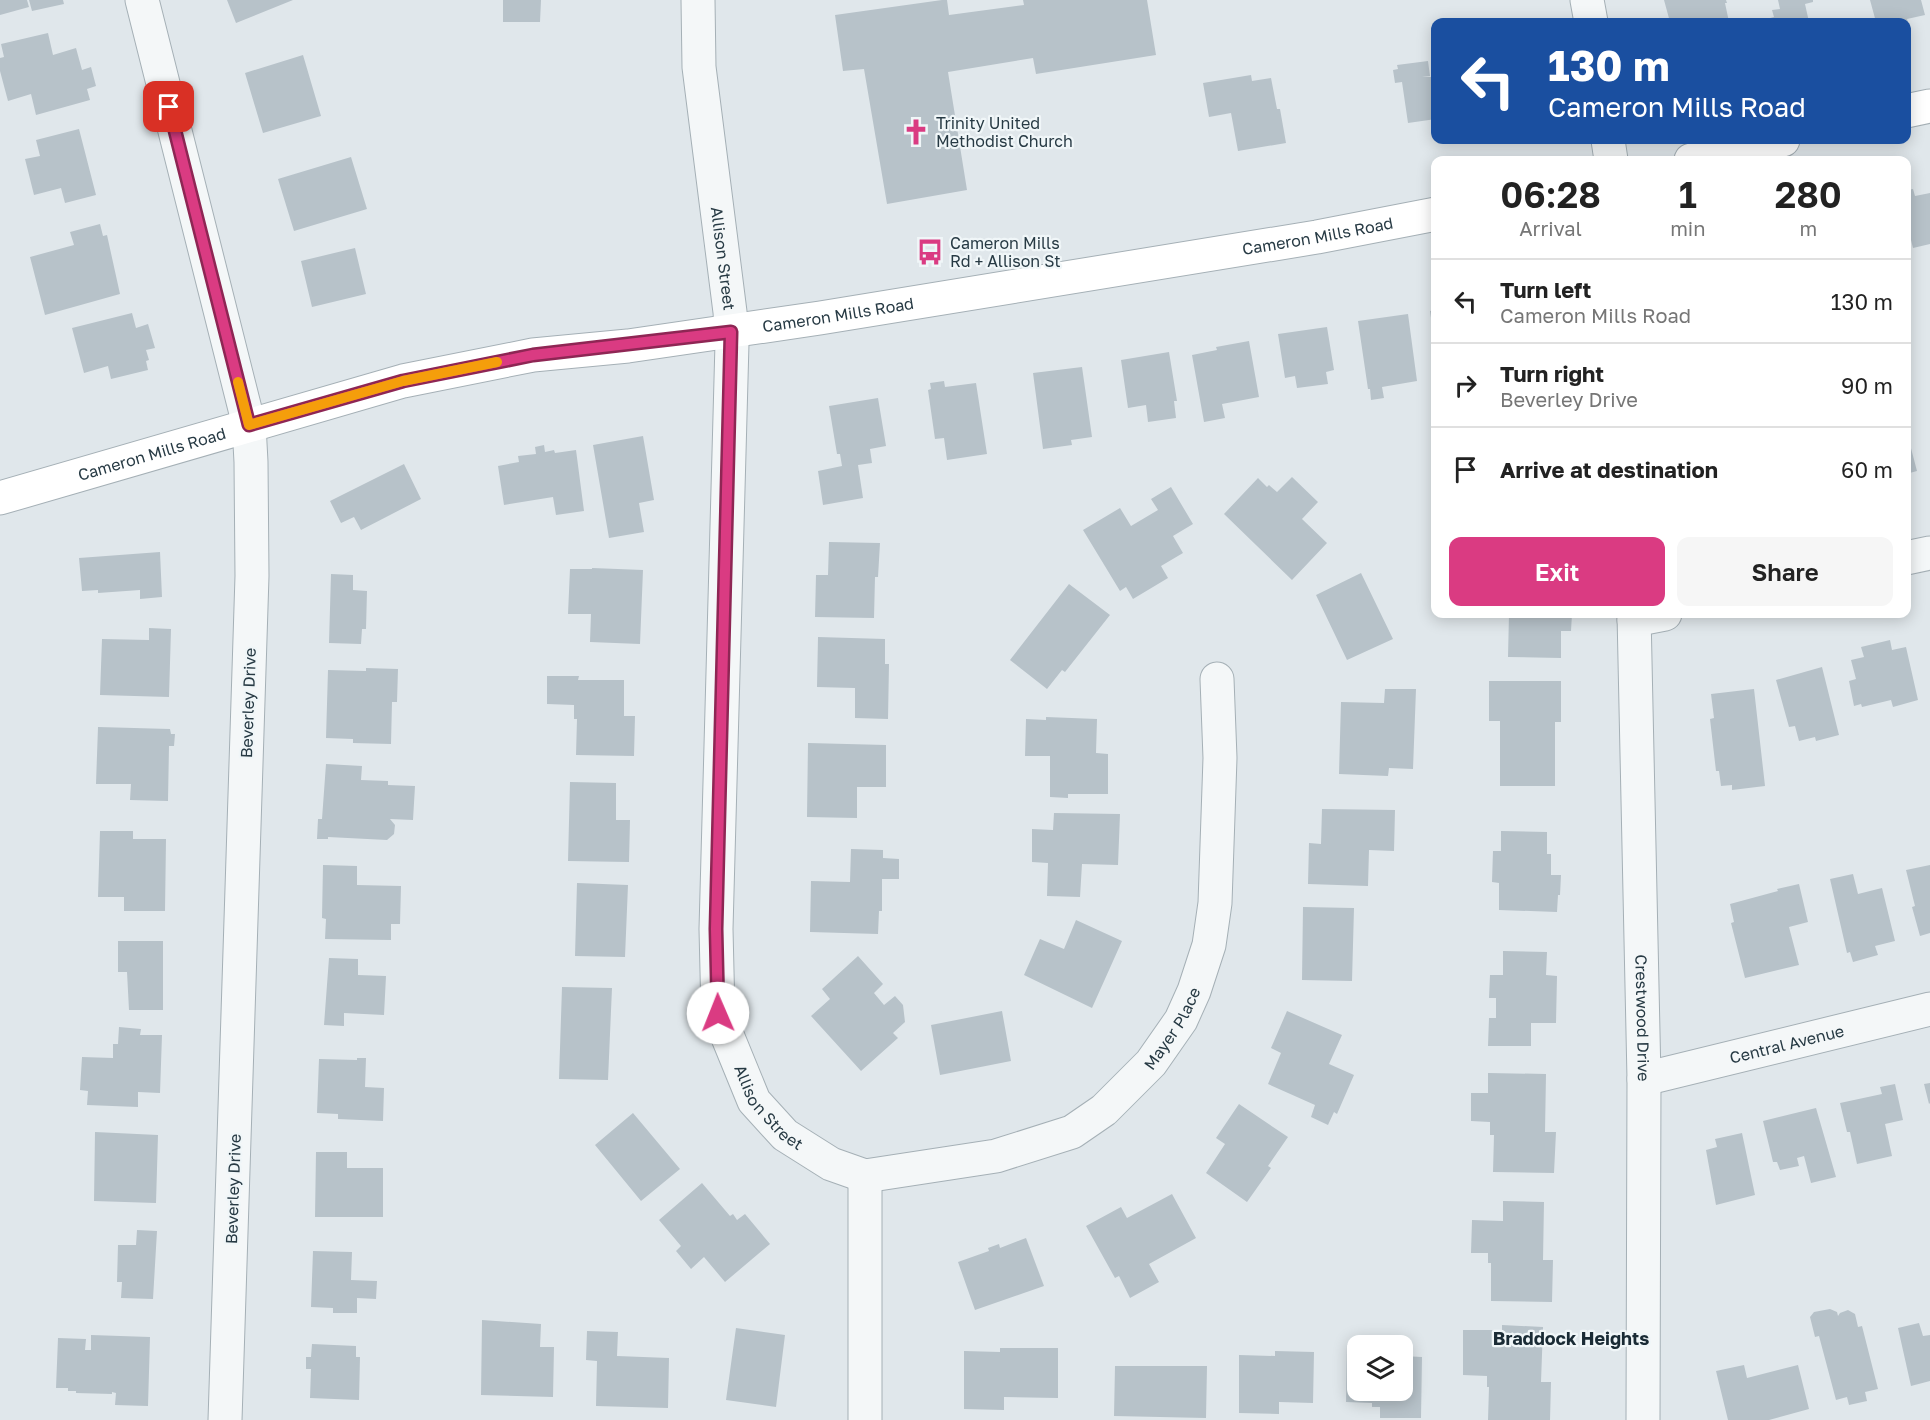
<!DOCTYPE html>
<style>
body{margin:0;font-family:"Golos Text",sans-serif;background:#f6f6f6;color:#222;height:100vh;display:flex;flex-direction:column;font-size:22px;white-space:nowrap}
*{box-sizing:border-box;margin:0}
p{font-size:20px;color:#767676}
.icon{flex:none;width:33px;height:33px;fill:none;stroke:currentColor;stroke-width:2;stroke-linecap:round;stroke-linejoin:round}
.map{position:relative;flex:1;overflow:hidden}
.sheet{position:absolute;left:1431px;top:156px;width:480px;height:462px;display:flex;flex-direction:column;background:#fff;border-radius:12px;box-shadow:0 3px 15px #0003}
.sheet>*{flex:none}
.hud{position:absolute;left:1431px;top:18px;width:480px;height:126px;border-radius:12px;box-shadow:0 3px 15px #0003;background:#1a4fa0;color:#fff;overflow:hidden}
.tools{position:absolute;left:1347px;top:1335px;display:grid;gap:12px}
.tools a{display:grid;place-items:center;width:66px;height:66px;border-radius:12px;background:#fff;box-shadow:0 3px 15px #0003;font-size:30px}
.pin{position:absolute;display:grid;place-items:center;width:51px;height:51px;color:#fff;margin:-26px;border-radius:12px;box-shadow:0 3px 9px #0006}
.me{position:absolute;width:66px;margin:-33px;rotate:359deg;stroke-linejoin:round;filter:drop-shadow(0 0 4px #0008)}
.turn{display:flex;align-items:center;gap:21px;height:126px;padding:0 18px;font-size:27px}
.turn .icon{width:78px;height:78px;stroke-width:2.5}
.turn b{display:block;font-size:42px;line-height:51px}
.eta{display:flex;justify-content:space-evenly;align-items:center;height:102px;text-align:center}
.eta b{font-size:36px;font-weight:600;line-height:42px}
.cta{display:flex;gap:12px;margin-top:auto;padding:12px 18px}
.cta a{flex:1;height:69px;border-radius:12px;background:#da3b82;color:#fff;font-size:24px;font-weight:600;line-height:69px;text-align:center}
.cta a+a{background:#f6f6f6;color:#222}
ul{padding:0;list-style:none}
li{display:flex;align-items:center;gap:18px;height:84px;padding:0 18px;border-top:2px solid #e0e0e0}
li div{flex:1}
li b{display:block;font-size:22px}
li em{font-style:normal}
.map>svg:first-child{display:block}
.building{fill:#b7c2c9}
.lines{fill:none;stroke-linecap:round;stroke-linejoin:round}
.street-casing{stroke:#a5b0b6;stroke-width:35}
.secondary-casing{stroke:#a5b0b6;stroke-width:35}
.street{stroke:#f4f7f8;stroke-width:33}
.secondary{stroke:#fff;stroke-width:33}
.route-casing{stroke:#8e2654;stroke-width:15}
.route{stroke:#da3b82;stroke-width:10}
.slow{stroke:#f59e0b;stroke-width:10}
.labels{text-anchor:middle;stroke-width:4.5;stroke-linejoin:round;paint-order:stroke}
.poi-label{font-size:16px;fill:#273a44;stroke:#f0f6f8;text-anchor:start}
.street-label{font-size:16px;fill:#273a44;stroke:#f0f6f8}
.neighbourhood-label{font-size:18px;font-weight:bold;fill:#1a2b35;stroke:#f0f6f8}
</style>
<div class="map">
<svg width="1930" height="1420" viewBox="0 0 1930 1420">
<rect width="100%" height="100%" fill="#e0e7eb"/>
<path class="building" d="M0 0H27L29 7 0 15Z
M29 0H63L64 4 32 11Z
M227 0H293L236 23Z
M503 0H541L540 22H503Z
M942 0H947L949 15 1024 5 1023 0H1147L1156 55 1036 74 1033 58 948 72 967 190 887 204 864 69 843 71 835 15Z
M1664 0H1726L1727 3H1725L1729 22H1670Z
M1778 0H1813V2L1805 4 1809 22H1755L1774 17 1772 10 1780 9Z
M1870 0H1921L1925 15 1907 19 1908 22H1876Z
M48 33 53 55 76 48 82 70 91 67 96 86 87 89 90 100 36 115 31 94 8 101 0 71V58L4 57 1 44Z
M303 55 321 116 263 133 245 73Z
M1428 61 1430 76 1422 77H1434L1436 119 1408 123 1402 82 1395 83 1393 70 1398 69 1397 65Z
M1251 75 1252 81 1271 78 1277 109H1280L1286 143 1238 151 1231 113 1209 117 1203 83Z
M79 129 96 195 65 203 61 188 34 195 25 159 40 156 36 140Z
M351 157 367 209 294 231 278 179Z
M1913 189 1915 196 1930 193V244L1913 248 1909 232 1906 233V190Z
M100 224 103 236 107 235 120 294 45 315 30 257 74 245 70 232Z
M355 248 366 294 312 307 301 261Z
M1436 310V338H1434L1430 311Z
M132 313 136 328 148 324 155 348 146 350 149 360 146 361 148 370 111 379 108 366 84 373 72 328Z
M1408 314 1417 381 1382 387 1384 398 1371 400 1370 389H1368L1358 321Z
M1327 327 1334 370 1326 372 1328 384 1297 388 1295 376 1285 378 1278 334Z
M1249 341 1259 397 1222 404 1225 418 1204 422 1192 355 1217 350 1216 347Z
M1169 352 1177 401H1174L1176 418 1148 422 1146 405 1128 408 1121 360Z
M1082 367 1092 437 1071 440 1072 445 1043 449 1033 373Z
M944 381 945 387 976 383 987 454 947 460 944 438 935 439 928 390 931 389 930 383Z
M878 398 886 446 870 449 872 463 858 465 863 498 823 505 818 471 842 466 840 454H837L829 406Z
M1907 433 1917 471 1906 474V434Z
M643 436 654 500 639 503 644 532 609 538 593 445Z
M544 445 545 452 554 450 555 453 576 450 584 511 556 515 553 497 504 505 498 466 519 462 518 456 536 454 535 447Z
M404 464 421 499 361 530 354 517 341 523 330 501Z
M1292 477 1318 502 1302 519 1327 543 1292 580 1224 514 1258 478 1267 487 1269 485 1277 492Z
M1171 487 1193 524 1173 536 1183 553 1161 566 1168 578 1133 599 1126 587 1120 591 1083 530 1120 508 1131 526 1158 510 1151 499Z
M829 542 880 543 878 577H875L874 618 815 617 816 575H828Z
M160 552 162 597 140 599V590L98 593V590L82 591 79 558Z
M592 568 643 570 640 644 590 642 591 614H568L570 569H592Z
M1361 573 1393 639 1347 660 1316 595Z
M331 574 353 575V590L367 591 366 629H362L361 644 329 643Z
M1069 584 1110 615 1065 672 1062 670 1047 689 1010 660Z
M1509 614H1572L1571 631H1561V658L1508 657Z
M149 628 171 629 169 697 100 695 102 639 149 640Z
M818 637 885 639V664H889L888 719 855 718V688L817 687Z
M1890 640 1892 650 1906 647 1918 700 1893 707 1891 700 1862 707 1861 704 1854 706 1849 681 1856 679 1851 660 1864 657 1861 647Z
M1822 667 1839 735 1816 741 1815 737 1799 741 1795 726 1789 727 1776 680Z
M366 668 398 669 397 702H392L391 744 353 743V739L326 738 328 670 366 671Z
M547 676H579L578 680H624V716H635L634 756 576 755 577 719H574V705L547 704Z
M1489 681H1561V722H1555V786H1500V721H1489Z
M1385 689H1416L1413 769 1389 768 1388 776 1339 774 1341 702 1384 703Z
M1754 689 1765 786 1732 790V785L1721 786 1719 771H1716L1710 719 1714 718 1711 694Z
M1046 717 1097 719 1096 753 1108 754V794H1068V798L1050 797V756H1025L1026 719 1046 720Z
M98 727 170 729 171 734H175L174 746H169L168 801 130 800 131 784H96Z
M808 743 886 745V787H857V818L807 817Z
M326 764 362 766 361 780 388 781V785L415 786 413 820 390 819 395 825 394 834 387 840 328 837V839H317L318 819H322Z
M570 782 616 783V820H630L629 862 568 861Z
M1322 809 1395 810 1394 851 1369 850 1368 886 1308 884 1309 843 1321 844Z
M1054 813 1120 814 1118 865 1082 864 1080 897 1047 896 1048 863 1032 862V829L1053 830Z
M100 831H133V839H166L165 911H124V897H98Z
M1501 831 1547 832V854H1551V875H1561L1560 895H1558L1557 912 1499 910V883L1492 882 1493 851H1501Z
M851 849 883 850V858L899 859V879H882V911H879L878 934 810 932 811 881 850 882Z
M323 865 357 866V885L401 886 400 924H391V940L325 939 326 919 322 918Z
M1930 865V933L1920 936 1912 907 1915 906 1906 870Z
M1853 874 1858 894 1882 888 1895 941 1875 946 1878 955 1853 962 1850 952 1847 953 1830 879Z
M577 883 628 885 625 957 575 956Z
M1799 884 1808 922 1789 927 1799 965 1745 978 1731 923 1734 922 1730 904 1778 891 1777 889Z
M1303 907 1354 908 1352 981 1302 980Z
M1076 920 1122 941 1092 1008 1024 975 1040 939 1064 949Z
M118 941H163V1010H129L127 972H118Z
M1503 951 1547 952 1546 975 1557 976 1556 1023H1531V1046H1488L1489 1018H1496V998H1489L1490 975H1503Z
M858 956 883 984 874 993 884 1005 895 996 903 1005 905 1022 893 1033 898 1038 861 1071 811 1016 830 999 822 989Z
M329 958 358 959V975L386 976 384 1015 344 1013V1026L324 1025Z
M562 987 612 988 608 1080 559 1079Z
M1002 1011 1011 1061 940 1075 931 1025Z
M1287 1011 1342 1035 1329 1064 1354 1075 1337 1114 1334 1112 1328 1125 1311 1117 1315 1105 1268 1084 1281 1053 1271 1048Z
M119 1027 141 1029 140 1035H162L160 1093 138 1092V1107L87 1105 88 1091 80 1090 82 1057 113 1058V1044H118Z
M357 1058H366L365 1087 384 1088 383 1121 338 1119V1114L317 1113 319 1059 357 1060Z
M1488 1073 1546 1074 1545 1132H1556L1554 1173 1493 1172 1494 1135H1490V1122L1471 1121V1093H1488Z
M1930 1083V1103L1929 1104 1924 1084Z
M1895 1084 1903 1120 1885 1124 1892 1156 1857 1164 1850 1132H1847L1840 1103 1882 1094 1880 1087Z
M1239 1104 1288 1137 1268 1166 1271 1168 1247 1202 1206 1173 1225 1144 1216 1138Z
M1816 1108 1836 1177 1811 1183 1804 1156 1797 1158 1799 1166 1780 1170 1777 1162H1773L1763 1121Z
M633 1113 680 1169 641 1201 595 1145Z
M95 1132 158 1135 156 1203 94 1201Z
M1742 1133 1755 1195 1716 1205 1706 1150 1717 1147 1715 1139Z
M316 1152H347V1168H383V1217H315Z
M702 1183 730 1216 733 1214 737 1220 745 1214 770 1244 725 1282 704 1257 691 1269 676 1251 681 1246 659 1220Z
M1172 1194 1196 1238 1149 1264 1159 1282 1130 1298 1119 1276 1115 1278 1086 1226 1121 1207 1127 1218Z
M1503 1201 1544 1202 1543 1260H1553L1552 1302 1491 1301V1263H1488V1253H1471L1472 1220 1503 1221Z
M137 1230 157 1231 153 1299 121 1298 122 1282H117L118 1245H136Z
M1026 1238 1044 1286 975 1310 958 1262 989 1251 988 1248 999 1244 1000 1248Z
M313 1251 352 1252 351 1280 377 1281 376 1299 357 1298V1313H333V1308L311 1307Z
M1830 1309 1837 1312 1838 1316 1840 1313 1848 1310 1855 1314 1858 1327 1862 1326 1878 1389 1865 1392 1867 1401 1849 1405 1847 1397 1836 1400 1819 1336 1815 1337 1810 1317 1814 1312Z
M482 1320 541 1324 540 1347H554L553 1397 481 1395Z
M1919 1323 1923 1336 1930 1335V1381L1911 1386 1898 1328Z
M1502 1325 1543 1327 1541 1382H1551L1550 1420H1488L1489 1387H1487V1376L1463 1375V1330H1495V1345H1502Z
M736 1328 785 1335 776 1407 726 1400Z
M587 1331 618 1332 617 1356 669 1358 668 1408 596 1406 597 1361 586 1360Z
M91 1335 150 1337 148 1406 115 1405 116 1393 112 1392V1394L76 1393V1391H68V1388H56L58 1338 86 1339 85 1350H91Z
M312 1344 356 1346V1357H360L359 1400 310 1398 311 1369H306V1357H311Z
M1347 1344H1358V1390H1402V1356L1422 1357 1421 1418H1380V1407H1372V1403L1346 1402Z
M1000 1348H1058V1398L1004 1397V1410L964 1409V1351L1000 1352Z
M1275 1351 1314 1352 1313 1403 1279 1402V1414L1239 1413V1355L1275 1356Z
M1744 1365 1747 1378 1798 1365 1809 1409 1769 1420H1728L1716 1371Z
M1115 1366H1207L1206 1418 1114 1416Z"/>
<g class="lines">
<g class="street-casing">
<g id="street">
<path d="M142 0 249 425 251 462 252 576 225 1420"/>
<path id="s1" d="M698 0 699 67 730 312 732 343 716 929 718 1013 754 1101 785 1135 831 1164 865 1176 996 1156 1072 1132 1104 1110 1151 1063 1181 1020 1194 991 1209 945 1215 903 1220 758 1217 679"/>
<path d="M1587 0 1591 22"/>
<path d="M1608 140 1611 160"/>
<path d="M1906 558 1930 553"/>
<path id="s2" d="M1634 614 1644 1079 1643 1420"/>
<path d="M1634 620 1665 614"/>
<path id="s3" d="M1644 1079 1930 1009"/>
<path d="M865 1420V1176"/>
</g>
</g>
<g class="secondary-casing">
<g id="secondary">
<path d="M1906 111 1930 106"/>
<path d="M1691 160 1783 140"/>
<path id="s4" d="M0 498 403 381 533 355 628 346 820 318 1317 237 1436 214"/>
</g>
</g>
<use href="#street" class="street"/>
<use href="#secondary" class="secondary"/>
</g>
<g class="lines">
<g class="route-casing">
<path id="route" d="M169 107 249 425 403 381 533 355 731 332 716 929 718 1013"/>
</g>
<use href="#route" class="route"/>
<path class="slow" d="M238 382 249 425 403 381 497 362"/>
</g>
<defs>
<g id="church-bare" transform="scale(2.07)"><path d="M-1.2-6h2.4v3.5h3.3v2.4h-3.3V6h-2.4V-.1h-3.3v-2.4h3.3Z" fill="#da3b82" stroke="#f0f6f8" stroke-width="2.5" paint-order="stroke"/></g>
<g id="bus-bare" transform="scale(2.07)"><path d="M-5-6H5V4H4V6H2V4H-2V6H-4V4H-5ZM-3.5-4V0h7V-4ZM-3.5 1.2v1.5H-2V1.2ZM2 1.2v1.5H3.5V1.2Z" fill="#da3b82" stroke="#f0f6f8" stroke-width="2.5" paint-order="stroke"/></g>
</defs>
<g fill-rule="evenodd">
<use href="#church-bare" x="916" y="132"/>
<use href="#bus-bare" x="930" y="252"/>
</g>
<g class="labels">
<g class="poi-label">
<text x="936" y="129">Trinity United<tspan x="936" dy="18">Methodist Church</tspan></text>
<text x="950" y="249">Cameron Mills<tspan x="950" dy="18">Rd + Allison St</tspan></text>
</g>
<g class="street-label">
<text dy="6" stroke="none"><textPath href="#s4" startOffset="1346">Cameron Mills Road</textPath></text>
<text dy="6" stroke="none"><textPath href="#s1" startOffset="260">Allison Street</textPath></text>
<text dy="6" stroke="none"><textPath href="#s4" startOffset="860">Cameron Mills Road</textPath></text>
<text dy="6" stroke="none"><textPath href="#s4" startOffset="158">Cameron Mills Road</textPath></text>
<text transform="translate(248 703) rotate(-88)" y="6">Beverley Drive</text>
<text dy="6" stroke="none"><textPath href="#s2" startOffset="404">Crestwood Drive</textPath></text>
<text dy="6" stroke="none"><textPath href="#s1" startOffset="1605">Mayer Place</textPath></text>
<text dy="6" stroke="none"><textPath href="#s3" startOffset="147">Central Avenue</textPath></text>
<text dy="6" stroke="none"><textPath href="#s1" startOffset="1124">Allison Street</textPath></text>
<text transform="translate(233 1189) rotate(-88)" y="6">Beverley Drive</text>
</g>
<g class="neighbourhood-label">
<text x="1571" y="1345">Braddock Heights</text>
</g>
</g>
</svg>
<div class="tools">
<a><svg class="icon" aria-label="layers" viewBox="0 0 24 24"><path d="M12 4l9 5-9 5-9-5zM3 14l9 5 9-5"/></svg></a>
</div>
<div class="pin" style="left:169px;top:107px;background:#d93025"><svg class="icon" aria-label="arrive" viewBox="0 0 24 24"><path d="M6 21V4h12l-3 4 3 4H6"/></svg></div>
<svg class="me" style="left:718px;top:1013px" viewBox="-20 -20 40 40"><circle r="19" fill="#fff"/><path d="M0-13L10 11 0 6-10 11z" fill="#da3b82"/></svg>
<div class="hud">
<div class="turn"><svg class="icon" aria-label="left" viewBox="0 0 24 24"><path d="M17 20v-9H6M10 6l-5 5 5 5"/></svg><div><b>130 m</b>Cameron Mills Road</div></div>
</div>
<section class="sheet">
<div class="eta">
<div><b>06:28</b><p>Arrival</p></div>
<div><b>1</b><p>min</p></div>
<div><b>280</b><p>m</p></div>
</div>
<ul>
<li><svg class="icon" aria-label="left" viewBox="0 0 24 24"><path d="M17 20v-9H6M10 6l-5 5 5 5"/></svg><div><b>Turn left</b><p>Cameron Mills Road</p></div><em>130 m</em></li>
<li><svg class="icon" aria-label="right" viewBox="0 0 24 24"><path d="M7 20v-9h11M14 6l5 5-5 5"/></svg><div><b>Turn right</b><p>Beverley Drive</p></div><em>90 m</em></li>
<li><svg class="icon" aria-label="arrive" viewBox="0 0 24 24"><path d="M6 21V4h12l-3 4 3 4H6"/></svg><div><b>Arrive at destination</b></div><em>60 m</em></li>
</ul>
<div class="cta"><a>Exit</a><a>Share</a></div>
</section>
</div>
